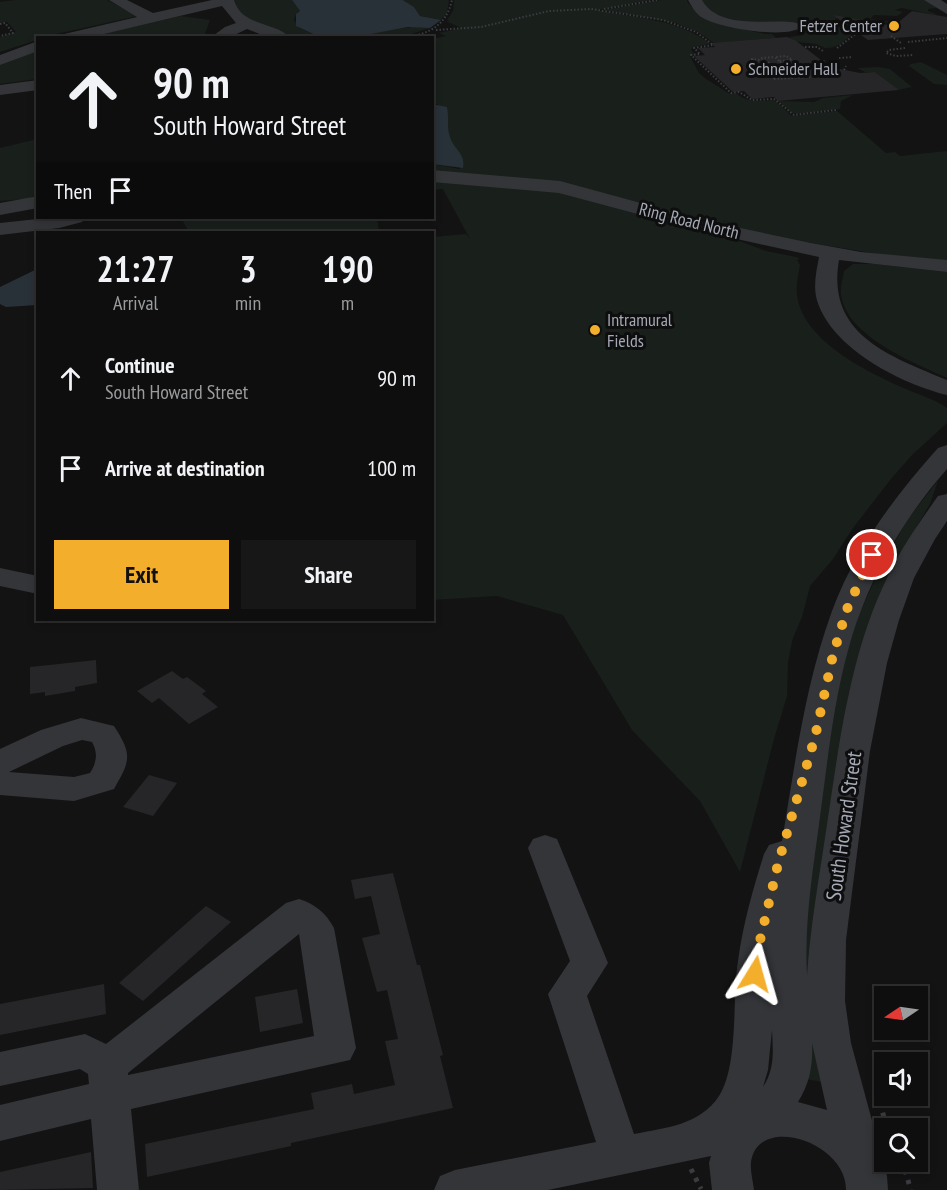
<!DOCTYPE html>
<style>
body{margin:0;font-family:"PT Sans Narrow",sans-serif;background:#171718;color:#f1f3f6;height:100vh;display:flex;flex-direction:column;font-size:22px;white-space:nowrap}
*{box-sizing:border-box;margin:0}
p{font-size:20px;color:#9b9c9e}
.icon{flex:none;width:33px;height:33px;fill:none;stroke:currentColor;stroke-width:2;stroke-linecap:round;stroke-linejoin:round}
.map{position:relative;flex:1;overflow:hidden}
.sheet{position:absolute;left:36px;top:231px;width:398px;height:390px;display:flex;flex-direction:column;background:#0e0e0f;border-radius:0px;box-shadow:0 3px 9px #0003,0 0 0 2px #2e2e2f}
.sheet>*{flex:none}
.top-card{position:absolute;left:36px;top:36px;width:398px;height:183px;border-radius:0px;box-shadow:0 3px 9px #0003,0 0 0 2px #2e2e2f;background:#0e0e0f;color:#f1f3f6;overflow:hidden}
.needle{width:39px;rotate:257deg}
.controls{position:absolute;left:874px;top:986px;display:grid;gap:12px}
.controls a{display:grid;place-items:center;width:54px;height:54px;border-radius:0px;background:#0e0e0f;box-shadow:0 3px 9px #0003,0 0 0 2px #2e2e2f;font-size:30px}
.pin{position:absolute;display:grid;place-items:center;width:51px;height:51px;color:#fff;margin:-26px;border:3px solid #fff;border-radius:50%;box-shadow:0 2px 6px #0007}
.me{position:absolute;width:66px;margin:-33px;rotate:8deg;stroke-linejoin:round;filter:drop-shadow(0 0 4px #0008)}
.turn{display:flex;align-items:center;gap:21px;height:126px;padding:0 18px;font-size:27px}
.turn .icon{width:78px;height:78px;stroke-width:2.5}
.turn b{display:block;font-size:42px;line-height:51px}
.then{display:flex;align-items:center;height:57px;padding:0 18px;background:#0003;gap:12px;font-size:22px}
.eta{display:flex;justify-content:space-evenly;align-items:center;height:102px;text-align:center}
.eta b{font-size:36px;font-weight:700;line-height:42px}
.cta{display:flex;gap:12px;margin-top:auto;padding:12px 18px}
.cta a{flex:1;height:69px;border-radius:0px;background:#f3ae2c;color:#111;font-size:24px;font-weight:700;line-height:69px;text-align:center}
.cta a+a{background:#171718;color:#f1f3f6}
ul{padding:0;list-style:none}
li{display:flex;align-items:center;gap:18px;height:90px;padding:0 18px}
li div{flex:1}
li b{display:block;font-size:22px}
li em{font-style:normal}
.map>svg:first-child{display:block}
.green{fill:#191f1a}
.water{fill:#293138}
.building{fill:#262628}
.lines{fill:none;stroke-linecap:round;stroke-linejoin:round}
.path-far1{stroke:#3a3c40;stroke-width:2;stroke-dasharray:1.5 2;stroke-linecap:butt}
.path{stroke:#3a3c40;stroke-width:5;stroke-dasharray:4 6;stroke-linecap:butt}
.minor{fill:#343539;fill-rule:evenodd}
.route{stroke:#f3ae2c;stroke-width:10;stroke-dasharray:0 18}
.poi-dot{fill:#f3ae2c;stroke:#0e0e0f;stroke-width:2}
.labels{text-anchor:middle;stroke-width:6;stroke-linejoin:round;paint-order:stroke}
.far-poi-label{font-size:18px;fill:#a4a9b5;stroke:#0e0e0f;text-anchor:start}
.far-street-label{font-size:18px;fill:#a4a9b5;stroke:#0e0e0f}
.street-label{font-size:21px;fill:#a4a9b5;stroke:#0e0e0f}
</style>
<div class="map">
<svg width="947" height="1190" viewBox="0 0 947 1190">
<rect width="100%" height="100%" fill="#131314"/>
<path class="green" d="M15 0H107L138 16 38 38 37 40 0 52V37L16 32 7 22 0 23V2Z
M234 0H292L300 11 296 14 294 20 299 28 322 37H292L256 24 238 12Z
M403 0H449L447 13 441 20 420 16 414 7Z
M454 0H651L598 10C637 19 678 18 710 44L693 47 691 50 696 55 690 56 699 73 706 79 730 94 736 93C747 103 760 101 774 100L792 116 837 111 886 153 895 152 900 156 947 151V261L884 255 769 236 605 194 432 171V164L460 169 449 135 448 121 437 104H432V39L446 36 439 33 461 28 446 21H450L447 20 453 11Z
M661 0H687C690 16 757 35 772 34L776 38 714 43 698 32 676 23 604 10Z
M698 0H927L937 8 928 9V11L936 14 935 15 902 8 895 10 903 12 897 16 874 15 870 19 893 22 881 23 837 18 831 23 855 32C846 39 838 49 825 48 822 47 819 45 816 44 804 42 800 45 789 37L803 35 795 29 800 28 795 24 755 25 712 14Z
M181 16 210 20 204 37 82 38Z
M419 26 430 28 402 37 355 38 369 33Z
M37 49V79L0 84V63Z
M921 62 947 75V85L934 84 909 66 911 64Z
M878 67 890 69 912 87 898 90 875 72H865L857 68Z
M853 95 841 101 840 109 797 114 792 113 778 101 814 102 823 98Z
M37 139V195L26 199 0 201V148Z
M432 180 566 192 729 237 766 251 796 257 800 259 797 260 800 265C798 277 795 289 798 301 809 344 869 373 906 389 920 395 934 399 947 408V423L912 455 891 479 853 528 833 559 810 586 802 617 793 638 788 662 787 696 774 739 740 872 700 801 632 730 563 615 497 596 432 600V237L466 234 470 239 443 189 432 190Z
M181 218H377L379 232H189Z
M853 264H876L947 272V378C915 363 845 336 841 294 840 287 843 278 844 271Z
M947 469 938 481 930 504 893 567 869 623 849 692 834 788 823 1082 805 1079 804 1003 808 864 843 664 858 617 880 568 907 520Z"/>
<path class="water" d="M292 0H403L414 7 420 16 441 20 430 28 408 27 355 37 322 38 296 26V14L300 11Z
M432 104 447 107C449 117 447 128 450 137 453 149 466 153 463 168L432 164Z
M37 269V305L6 307 0 304V287Z"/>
<path class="building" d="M912 11 947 17V34L868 40 833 15 894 26Z
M787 37 795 40 830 67 860 73 875 72 899 90 778 101 774 97 752 99 744 91 733 92 694 56 705 55 698 48 715 47 711 43Z
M96 660 97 683 75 687V691L45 696V692L30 694V667Z
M172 671 183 679 187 677 206 691 202 694 218 707 189 724 159 698 152 703 137 691Z
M149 775 177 783 153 816 123 807Z
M393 873 417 965H420L443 1055 440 1056 453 1108 291 1143V1146L147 1177 145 1144 314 1109 311 1093 352 1084 354 1094 395 1085 385 1041 398 1039 387 990 377 992 362 938 380 934 371 896 355 899 351 880Z
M206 906 231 922 143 1001 119 983Z
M104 984 106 1014 0 1035V1004Z
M297 989 303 1023 260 1032 255 997Z
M91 1152 93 1188 0 1190V1172Z"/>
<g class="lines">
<path class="path-far1" d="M604 9 657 0
M0 24 5 23 13 33 0 36
M436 30 481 27 549 11 591 9 663 20 696 32 713 45 694 48 700 54 691 55 731 93 739 92 752 100 774 99 794 115 836 110
M891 36 901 43
M405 38C430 33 446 26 452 0
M908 42 947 38
M805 47H817L823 51
M837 48 857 33
M905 48 889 50 886 53 896 56 914 55
M761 58 775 57
M839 58 853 57
M751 59 767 61 784 76 781 78
M752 59 775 79
M779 61 775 57 786 56 791 59
M823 61H826
M796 64 801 68 789 69 784 65Z
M784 65 779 61 791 60 798 64
M772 66 784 65
M844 70 846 66
M774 79 811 77 801 68"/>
<path class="path" d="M880 1103 887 1128
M902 1161 911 1190
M691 1169 701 1189"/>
<path class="minor" d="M109 0H127L153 13 212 0H234C242 27 274 21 291 38H270L247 29 228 38H210L225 27 236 23 222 6 87 38H58L60 35 137 17Z
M688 0H702C722 36 791 13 802 26 790 40 723 28 707 20 697 16 693 9 688 0Z
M924 0H941L947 4V14Z
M38 41V51L0 65V55Z
M38 80V90L0 95V85Z
M432 170 560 181 707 221 811 243 861 252 947 260V272L839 260C826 335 890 356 947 380V395C902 384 837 351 819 306 812 290 816 273 819 257L705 232 559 193 432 182Z
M38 196V208L0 215V203Z
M47 218H85L82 222 59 228 0 235V223Z
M947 445V469C911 510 882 556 862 608 837 670 829 750 820 817 813 870 804 922 807 976 810 927 819 879 826 831 839 746 849 656 887 578 901 548 919 523 938 496L947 494V521L935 539 914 578 899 620 887 663 870 751 846 940 845 1001 851 1043 887 1176 888 1190H846C847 1142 758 1113 751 1162 750 1171 753 1181 754 1190H712L709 1163 711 1156 548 1190H434L440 1176 455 1170 596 1142 548 994 570 961 528 848 533 839 545 835 557 839 608 963 587 996 634 1134C665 1128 700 1125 719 1096 739 1065 732 997 738 961 743 924 753 889 764 854L769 845 782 841C795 764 805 685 832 611 855 549 895 496 938 448ZM772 1030C773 1051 775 1069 763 1087L768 1070ZM812 1043 827 1110 798 1102C810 1083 813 1065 812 1043Z
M0 568 38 576V594L0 586Z
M81 718 114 726C133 755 130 761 114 789L74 801 0 795V749L41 730ZM82 740 92 742C98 753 97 762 90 773L74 777 9 772 63 746Z
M299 899C315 904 326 913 334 928L356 1048 350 1060 131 1109 139 1190H97L91 1119 0 1141V1105L89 1084 88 1074 80 1069 0 1086V1052L85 1034 106 1044 286 903ZM299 934 314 1036 128 1075V1073Z"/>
</g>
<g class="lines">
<path class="route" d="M755 974 758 949 778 864 815 737 833 655 847 609 872 555"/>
</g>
<g class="poi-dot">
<circle cx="894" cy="26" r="6"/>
<circle cx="736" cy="69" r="6"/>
<circle cx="595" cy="330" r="6"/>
</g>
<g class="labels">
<g class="far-poi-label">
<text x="882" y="32" text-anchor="end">Fetzer Center</text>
<text x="748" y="75">Schneider Hall</text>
<text x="607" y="326">Intramural<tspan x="607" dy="21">Fields</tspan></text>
</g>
<g class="far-street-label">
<text transform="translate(689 221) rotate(14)" y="6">Ring Road North</text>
</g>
<g class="street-label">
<text transform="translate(844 826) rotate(-82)" y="7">South Howard Street</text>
</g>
</g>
</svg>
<div class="controls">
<a><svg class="needle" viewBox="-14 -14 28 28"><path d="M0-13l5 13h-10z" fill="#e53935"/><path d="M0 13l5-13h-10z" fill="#9b9c9e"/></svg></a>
<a><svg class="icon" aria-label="sound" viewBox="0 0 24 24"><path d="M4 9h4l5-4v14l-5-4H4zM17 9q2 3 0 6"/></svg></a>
<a><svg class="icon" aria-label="search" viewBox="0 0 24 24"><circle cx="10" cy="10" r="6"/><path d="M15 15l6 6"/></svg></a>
</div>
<div class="pin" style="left:872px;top:555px;background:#d93025"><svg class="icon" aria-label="arrive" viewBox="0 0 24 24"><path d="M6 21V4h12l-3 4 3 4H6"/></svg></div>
<svg class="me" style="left:755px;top:974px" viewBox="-20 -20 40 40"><path d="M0-17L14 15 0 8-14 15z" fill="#f3ae2c" stroke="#fff" stroke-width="4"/></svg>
<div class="top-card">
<div class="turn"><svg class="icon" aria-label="ahead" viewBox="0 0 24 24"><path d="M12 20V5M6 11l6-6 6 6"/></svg><div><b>90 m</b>South Howard Street</div></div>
<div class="then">Then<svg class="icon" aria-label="arrive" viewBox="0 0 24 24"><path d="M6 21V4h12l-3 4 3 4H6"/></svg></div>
</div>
<section class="sheet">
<div class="eta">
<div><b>21:27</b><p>Arrival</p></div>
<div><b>3</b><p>min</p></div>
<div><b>190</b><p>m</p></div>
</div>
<ul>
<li><svg class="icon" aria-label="ahead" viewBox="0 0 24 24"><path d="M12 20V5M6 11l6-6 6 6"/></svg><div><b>Continue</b><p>South Howard Street</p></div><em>90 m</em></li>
<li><svg class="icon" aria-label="arrive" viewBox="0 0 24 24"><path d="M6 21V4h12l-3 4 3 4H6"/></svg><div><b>Arrive at destination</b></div><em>100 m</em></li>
</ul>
<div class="cta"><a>Exit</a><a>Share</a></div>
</section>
</div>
